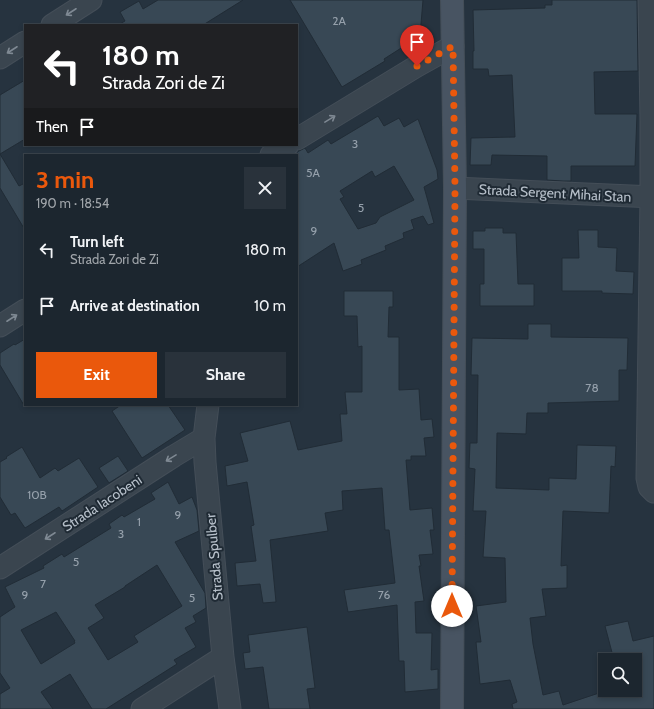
<!DOCTYPE html>
<meta charset="utf-8">
<style>
body{margin:0;font-family:Cabin,sans-serif;background:#29323b;color:#f1f3f6;height:100vh;display:flex;flex-direction:column;font-size:15px;white-space:nowrap}
*{box-sizing:border-box;margin:0}
p{font-size:13px;color:#a0a5aa}
.icon{flex:none;width:22px;height:22px;fill:none;stroke:currentColor;stroke-width:2;stroke-linecap:round;stroke-linejoin:round}
.map{position:relative;flex:1;overflow:hidden}
.details{position:absolute;left:24px;top:154px;width:274px;height:252px;display:flex;flex-direction:column;background:#1c262f;border-radius:0px;box-shadow:0 2px 6px #0003,0 0 0 1px #3a434b}
.details>*{flex:none}
.hud{position:absolute;left:24px;top:24px;width:274px;height:122px;border-radius:0px;box-shadow:0 2px 6px #0003,0 0 0 1px #3a434b;background:#202124;color:#fff;overflow:hidden}
.tools{position:absolute;left:598px;top:653px;display:grid;gap:8px}
.tools a{display:grid;place-items:center;width:44px;height:44px;border-radius:0px;background:#1c262f;box-shadow:0 2px 6px #0003,0 0 0 1px #3a434b;font-size:20px}
.pin{position:absolute;display:grid;place-items:center;width:34px;height:34px;color:#fff;margin:-41px -17px;border-radius:50% 50% 50% 0;rotate:-45deg;box-shadow:0 0 4px #0007}
.pin .icon{rotate:45deg}
.me{position:absolute;width:44px;margin:-22px;rotate:0deg;stroke-linejoin:round;filter:drop-shadow(0 0 3px #0008)}
.turn{display:flex;align-items:center;gap:14px;height:84px;padding:0 12px;font-size:18px}
.turn .icon{width:52px;height:52px;stroke-width:2.5}
.turn b{display:block;font-size:28px;line-height:34px}
.then{display:flex;align-items:center;height:38px;padding:0 12px;background:#0003;gap:8px;font-size:15px}
.round{display:grid;place-items:center;flex:none;width:42px;height:42px;border-radius:0px;background:#29323b}
.headline{display:flex;align-items:center;justify-content:space-between;height:68px;padding:0 12px}
h1{font-size:24px;font-weight:800;line-height:30px;color:#ea580c}
.action{display:flex;gap:8px;margin-top:auto;padding:8px 12px}
.action a{flex:1;height:46px;border-radius:0px;background:#ea580c;color:#fff;font-size:16px;font-weight:800;line-height:46px;text-align:center}
.action a+a{background:#29323b;color:#f1f3f6}
ul{padding:0;list-style:none}
li{display:flex;align-items:center;gap:12px;height:56px;padding:0 12px}
li div{flex:1}
li b{display:block;font-size:15px}
li em{font-style:normal}
.map>svg:first-child{display:block}
.building{fill:#384855;stroke:#212c36;fill-rule:evenodd}
.lines{fill:none;stroke-linecap:round;stroke-linejoin:round}
.street-casing{stroke:#444e58;stroke-width:23}
.secondary-casing{stroke:#444e58;stroke-width:24}
.street{stroke:#3a454f;stroke-width:21}
.secondary{stroke:#485462;stroke-width:22}
.oneway{stroke:#7f8993}
.route{stroke:#ea580c;stroke-width:7;stroke-dasharray:0 12.6}
.labels{text-anchor:middle;stroke-width:4;stroke-linejoin:round;paint-order:stroke}
.number-label{font-size:12px;fill:#95a0ab}
.street-label{font-size:14px;fill:#b7c0ca;stroke:#1f2a34}
</style>
<div class="map">
<svg width="654" height="709" viewBox="0 0 654 709">
<rect width="100%" height="100%" fill="#26333f"/>
<path class="building" d="M158 0H243L203 25H118L125 21 120 12 139 1 143 9Z
M290 0H423L420 36 384 59 385 61 342 87Z
M552 0H637L638 71 594 72 595 114H637L635 166H571V181H563L547 180V156L492 155 491 165H470L471 138 515 137 512 75 489 76 488 69H473V51H474L473 10 545 8V5H552Z
M25 80V139L0 154V95Z
M378 116 384 126 399 118 404 127 418 119 437 170 438 179 424 187 434 223 428 225 423 216 411 220 414 229 403 233 404 238 385 246 386 250 361 260 362 264 343 271 334 243 297 267V152L305 148 308 153 328 140 331 144ZM394 166 414 200 380 217 376 223 358 229 340 199 344 197 340 191 372 171 375 177Z
M0 154 19 186 25 183V230L0 188Z
M485 228H503V233H516L518 284H534V306H480V284H484V249H473V231H485Z
M578 230H598V247L617 248 616 271 634 272 633 294 602 293V291H562V258H579Z
M344 291H393V307H389L388 337H399V390L419 389 421 420 432 419 434 437 424 438 426 456H411V460H406L410 510 432 508 434 530H430L433 554 419 555 421 566H419L424 601 415 602 416 633H432L431 670 438 669V689L405 692 404 661H399L397 605 348 612 344 590 395 583 389 530H385L382 488 342 491 343 510 325 513 328 531 270 540 276 602 263 603 260 584 237 586 235 563 256 561 251 526 254 525 247 482 227 486 225 466 248 461 240 433 290 421 298 450 342 441 340 414H347L345 392H362V346L358 347 357 316H344Z
M528 324H551V337L628 338 627 370H619V401L548 403V413H527L526 434 497 433 496 488 549 490V478L576 479 577 445 616 446 615 467 611 466 609 513 563 511 561 566 567 565V588L542 589 546 616 530 618 533 644 543 695 559 691 563 705 608 690H635V660H614L605 626 628 621 633 641 654 636V709H513L512 704 517 702 510 680 480 684 476 642H481L476 606 506 602 505 558 483 557 486 511H473L475 469 469 468 470 443H477L478 375H471L472 338 528 339Z
M25 339V407L0 365V353L14 344 15 345Z
M121 405H168L185 430 142 458 112 411Z
M22 447 40 478 55 468 58 471 79 458 98 487 62 511 59 507 25 528 15 513 11 515 0 497V462L7 458 6 457Z
M118 456 128 471 109 483 99 468Z
M168 482 179 504 192 497 197 510 199 531 175 542 205 593 206 608 193 616 196 622 185 628 196 647 174 660 177 664 106 709H92L70 674 41 692 53 709H0V694L10 688 0 673V617L15 607 5 587 44 568 43 566 62 554 64 557 111 528 109 524 122 515 124 517 155 499 151 493ZM157 565 182 606 134 636 138 642 108 660 88 628 104 618 95 605 125 587V586ZM56 612 75 641H74L75 643 41 664 21 630Z
M307 627 315 688 307 689 310 709H269L263 667 245 669 243 653 250 652 248 635Z"/>
<g class="lines">
<g class="street-casing">
<path id="street" d="M649 0 651 121V197L647 478 649 487 654 492
M52 25 91 0
M0 58 25 42
M297 139 417 66 453 46
M271 155 288 145
M455 188 654 197
M0 326 25 310
M208 405 204 438 205 462 223 657 230 709
M0 568 174 456 204 438
M142 709 223 657"/>
</g>
<g class="secondary-casing">
<path id="secondary" d="M452 709 455 188 452 0"/>
</g>
<use href="#street" class="street"/>
<use href="#secondary" class="secondary"/>
</g>
<defs><path id="oneway-shaft" d="M-6 0H5M1.5-3L5.5 0L1.5 3" fill="none" stroke-width="1.6" stroke-linecap="round" stroke-linejoin="round"/></defs>
<g class="oneway">
<use href="#oneway-shaft" transform="translate(71 12) rotate(147)"/>
<use href="#oneway-shaft" transform="translate(12 50) rotate(147)"/>
<use href="#oneway-shaft" transform="translate(330 119) rotate(-31)"/>
<use href="#oneway-shaft" transform="translate(12 318) rotate(-33)"/>
<use href="#oneway-shaft" transform="translate(171 458) rotate(148)"/>
<use href="#oneway-shaft" transform="translate(50 536) rotate(147)"/>
</g>
<g class="lines">
<path class="route" d="M417 66 453 46 455 188 452 606"/>
</g>
<g class="labels">
<g class="number-label">
<text x="339" y="25">2A</text>
<text x="355" y="148">3</text>
<text x="313" y="177">5A</text>
<text x="361" y="212">5</text>
<text x="314" y="235">9</text>
<text x="592" y="392">78</text>
<text x="37" y="499">10B</text>
<text x="178" y="519">9</text>
<text x="139" y="526">1</text>
<text x="121" y="538">3</text>
<text x="76" y="566">5</text>
<text x="43" y="588">7</text>
<text x="25" y="599">9</text>
<text x="384" y="599">76</text>
<text x="192" y="602">5</text>
</g>
<g class="street-label">
<text transform="translate(555 193) rotate(3)" y="5">Strada Sergent Mihai Stan</text>
<text transform="translate(102 503) rotate(-33)" y="5">Strada Iacobeni</text>
<text transform="translate(214 557) rotate(-95)" y="5">Strada Spulber</text>
</g>
</g>
</svg>
<div class="tools">
<a><svg class="icon" aria-label="search" viewBox="0 0 24 24"><circle cx="10" cy="10" r="6"/><path d="M15 15l6 6"/></svg></a>
</div>
<div class="pin" style="left:417px;top:66px;background:#d93025"><svg class="icon" aria-label="arrive" viewBox="0 0 24 24"><path d="M6 21V4h12l-3 4 3 4H6"/></svg></div>
<svg class="me" style="left:452px;top:606px" viewBox="-20 -20 40 40"><circle r="19" fill="#fff"/><path d="M0-13L10 11 0 6-10 11z" fill="#ea580c"/></svg>
<div class="hud">
<div class="turn"><svg class="icon" aria-label="left" viewBox="0 0 24 24"><path d="M17 20v-9H6M10 6l-5 5 5 5"/></svg><div><b>180 m</b>Strada Zori de Zi</div></div>
<div class="then">Then<svg class="icon" aria-label="arrive" viewBox="0 0 24 24"><path d="M6 21V4h12l-3 4 3 4H6"/></svg></div>
</div>
<section class="details">
<div class="headline"><div><h1>3 min</h1><p>190 m · 18:54</p></div><a class="round"><svg class="icon" aria-label="close" viewBox="0 0 24 24"><path d="M6 6l12 12M18 6L6 18"/></svg></a></div>
<ul>
<li><svg class="icon" aria-label="left" viewBox="0 0 24 24"><path d="M17 20v-9H6M10 6l-5 5 5 5"/></svg><div><b>Turn left</b><p>Strada Zori de Zi</p></div><em>180 m</em></li>
<li><svg class="icon" aria-label="arrive" viewBox="0 0 24 24"><path d="M6 21V4h12l-3 4 3 4H6"/></svg><div><b>Arrive at destination</b></div><em>10 m</em></li>
</ul>
<div class="action"><a>Exit</a><a>Share</a></div>
</section>
</div>
